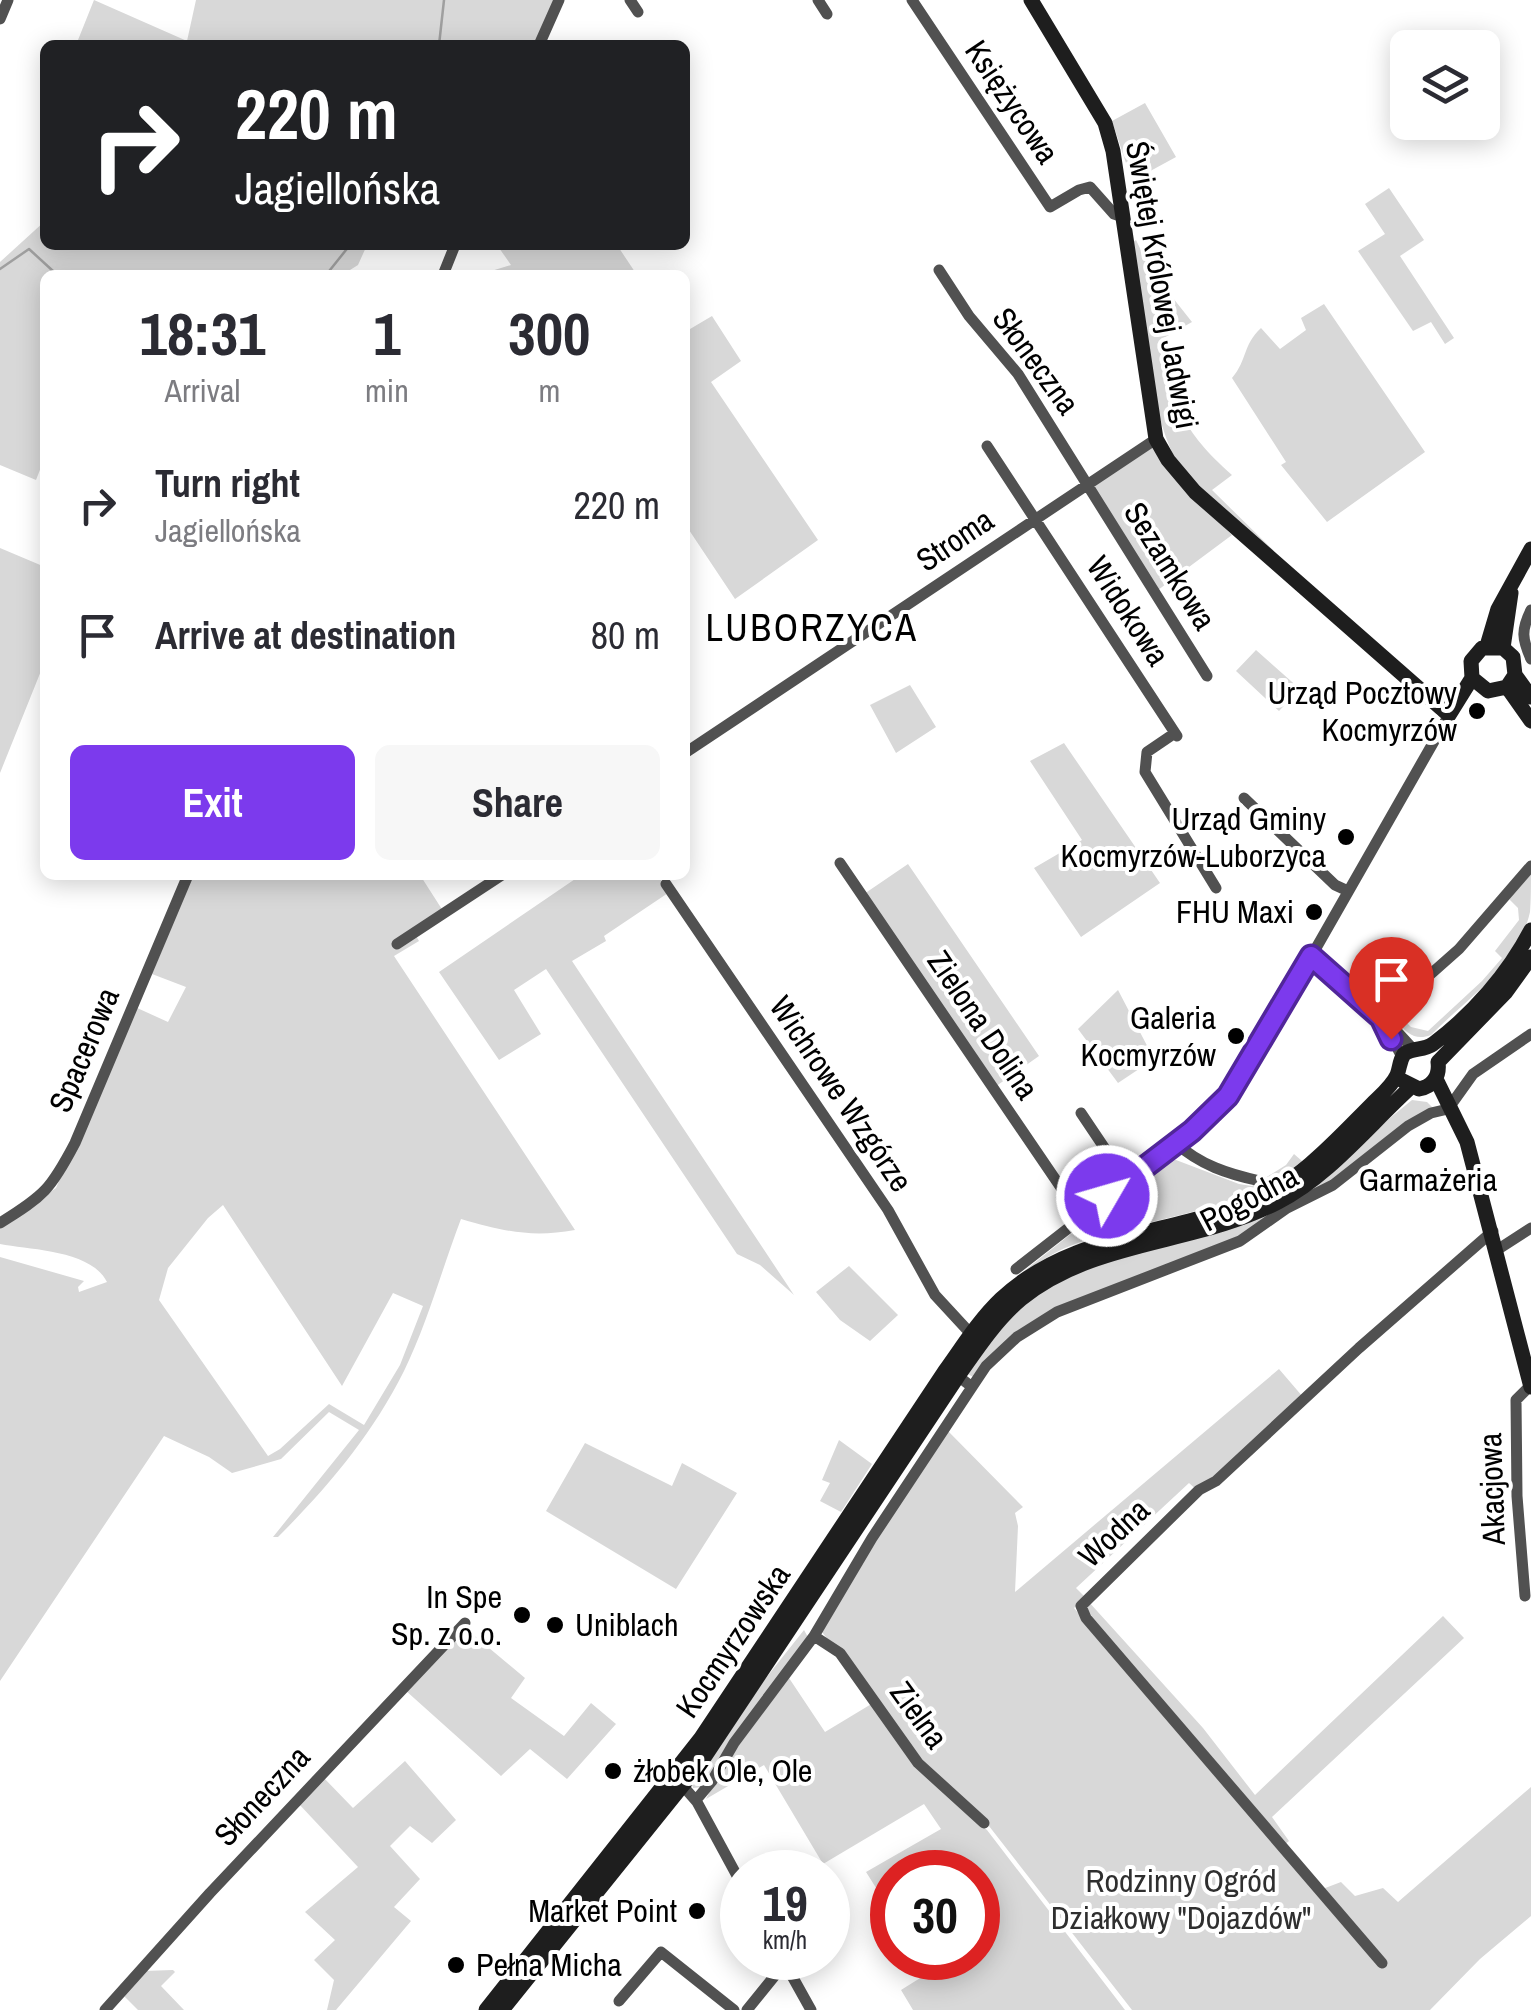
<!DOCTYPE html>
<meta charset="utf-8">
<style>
body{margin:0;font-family:"Archivo Narrow",sans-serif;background:#f7f7f7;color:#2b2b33;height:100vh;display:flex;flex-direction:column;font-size:38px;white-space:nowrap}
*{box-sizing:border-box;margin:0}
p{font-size:32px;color:#7c7c81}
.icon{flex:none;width:55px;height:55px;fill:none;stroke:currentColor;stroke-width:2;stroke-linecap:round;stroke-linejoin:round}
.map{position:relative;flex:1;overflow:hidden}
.drawer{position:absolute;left:40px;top:270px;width:650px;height:610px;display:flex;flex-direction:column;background:#fff;border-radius:15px;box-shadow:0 5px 25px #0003}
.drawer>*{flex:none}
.top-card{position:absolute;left:40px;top:40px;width:650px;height:210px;border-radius:15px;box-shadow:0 5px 25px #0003;background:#202124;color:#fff;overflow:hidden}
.fabs{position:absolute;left:1390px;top:30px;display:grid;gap:20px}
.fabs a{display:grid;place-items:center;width:110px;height:110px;border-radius:15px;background:#fff;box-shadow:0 5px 25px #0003;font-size:50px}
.speed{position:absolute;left:720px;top:1850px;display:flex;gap:20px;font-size:50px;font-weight:700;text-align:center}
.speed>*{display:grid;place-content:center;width:130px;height:130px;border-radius:50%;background:#fff;box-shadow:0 5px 25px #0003;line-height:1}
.speed small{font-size:25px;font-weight:400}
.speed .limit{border:15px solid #d22;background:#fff;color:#111}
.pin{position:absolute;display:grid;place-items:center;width:85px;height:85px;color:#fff;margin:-102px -42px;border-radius:50% 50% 50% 0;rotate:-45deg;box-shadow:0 0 10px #0007}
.pin .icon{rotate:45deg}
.me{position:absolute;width:110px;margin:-55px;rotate:52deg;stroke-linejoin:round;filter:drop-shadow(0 0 8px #0008)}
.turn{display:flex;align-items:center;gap:35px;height:210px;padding:0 30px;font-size:45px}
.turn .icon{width:130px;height:130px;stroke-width:2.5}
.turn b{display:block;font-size:70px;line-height:85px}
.eta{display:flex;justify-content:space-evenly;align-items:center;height:170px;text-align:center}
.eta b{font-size:60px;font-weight:700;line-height:70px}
.button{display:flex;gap:20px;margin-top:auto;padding:20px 30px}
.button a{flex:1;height:115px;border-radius:15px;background:#7c3aed;color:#fff;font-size:40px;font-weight:700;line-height:115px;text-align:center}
.button a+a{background:#f7f7f7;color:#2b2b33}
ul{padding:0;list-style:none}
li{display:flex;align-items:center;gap:30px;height:130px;padding:0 30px}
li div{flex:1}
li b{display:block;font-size:38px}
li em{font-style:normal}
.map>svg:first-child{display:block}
.green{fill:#d8d8d8;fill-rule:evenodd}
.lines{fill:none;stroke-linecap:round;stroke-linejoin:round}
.stream{stroke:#9f9f9f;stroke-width:2.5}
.street{stroke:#515151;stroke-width:11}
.secondary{stroke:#1e1e1e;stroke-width:15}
.route-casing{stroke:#51269a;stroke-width:25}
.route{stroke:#7c3aed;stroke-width:18}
.poi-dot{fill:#000;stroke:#fff;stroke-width:4}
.labels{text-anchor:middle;stroke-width:8;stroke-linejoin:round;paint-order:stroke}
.street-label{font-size:32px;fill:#000;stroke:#fff}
.poi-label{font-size:32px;fill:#000;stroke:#fff;text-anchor:end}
.park-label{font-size:32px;fill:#2f2f2f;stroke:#fff}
.quarter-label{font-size:38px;letter-spacing:2.5px;fill:#000;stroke:#fff}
</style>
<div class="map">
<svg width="1531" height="2010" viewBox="0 0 1531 2010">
<rect width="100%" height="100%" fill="#fff"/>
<path class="green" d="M94 0 187 41 196 0H556L535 45H76Z
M1145 103 1176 157 1132 181 1112 121Z
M1389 188 1424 240 1400 256 1454 338 1445 344 1431 322 1413 331 1358 251 1385 234 1365 204Z
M45 221V245H367L358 265 342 275H45V433L42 440 45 442V457L36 480 0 465V262Z
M1136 240 1150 269 1192 322 1162 339C1172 405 1182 430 1232 475L1212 490 1274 551 1267 549C1238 523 1198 497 1178 463 1148 413 1141 301 1133 242Z
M497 245H617L637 275H478L511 265Z
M1324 304 1425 452 1327 522 1281 465 1286 462 1232 378C1248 359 1242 346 1261 328L1280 349 1306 330 1301 318Z
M712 316 741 361 711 382 818 540 735 599 685 524V332Z
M1154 445 1179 484 1232 535 1158 590 1093 487Z
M0 548 45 567V661L0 773Z
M1256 650 1300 689 1279 711 1236 671Z
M910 685 936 727 896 753 870 705Z
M1064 743 1160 883 1081 937 1034 868 1082 840 1030 761Z
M908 864 1039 1056 992 1089 864 894Z
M1531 872C1531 885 1531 900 1530 912 1518 966 1466 999 1431 1035 1415 1041 1407 1033 1397 1022L1402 1018 1411 1027 1428 1031 1482 981 1502 958 1495 951 1519 920 1518 908 1509 899Z
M193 875H420L445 914 415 934 419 941 394 956 575 1230C531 1238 503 1231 461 1219 442 1269 427 1324 404 1371 372 1435 328 1487 278 1537H273L359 1430 329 1412 281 1459 232 1473 209 1457 164 1436 0 1681V1257L84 1281 78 1287 79 1292 107 1282C91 1250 31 1250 0 1244V1227L56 1188 135 1007 168 1022 186 987 152 974ZM223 1205 342 1386 393 1293 423 1306 400 1365 364 1425 329 1404 280 1449 268 1456 159 1300 168 1268 208 1218Z
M581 875H658L668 893 604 936 606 941 572 961 794 1295 760 1265 737 1254 546 969 514 990 541 1034 499 1060 439 972Z
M1118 990 1154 1059 1118 1083 1078 1029Z
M1412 1100 1427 1102 1435 1110 1332 1182 1238 1239 1057 1310 975 1378 966 1373C984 1351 1000 1326 1022 1307 1088 1251 1182 1247 1261 1218L1280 1208Z
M1294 1154 1302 1161C1234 1217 1144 1215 1065 1248 1049 1255 1034 1266 1019 1275L1163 1161 1176 1160 1239 1184 1252 1186 1286 1165Z
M849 1266 898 1315 870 1341 840 1320 816 1292Z
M1279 1369 1303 1397 1200 1493 1189 1483 1076 1588 1085 1597 1074 1608 1134 1681 1320 1890 1341 1882 1355 1896 1383 1888 1398 1902 1531 1787V1916L1480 1959 1430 2010H1132L989 1826 921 1761 822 1632 874 1541 947 1430 1023 1507 1015 1513 1018 1526 1015 1592Z
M839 1440 872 1464 841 1512 820 1501 830 1483 822 1480Z
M585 1443 672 1486 682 1463 737 1493 676 1589 546 1511Z
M1088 1601 1203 1728 1255 1795 1443 1616 1464 1638 1272 1817 1289 1841 1283 1846 1086 1613Z
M464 1627 525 1678 511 1698 564 1736 591 1703 616 1724 567 1779 530 1749 501 1776 405 1690Z
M804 1630 809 1639 744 1722 703 1787 693 1788 692 1783 762 1683Z
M789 1678 825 1732 873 1703 943 1791 987 1830 1125 2010H913L901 1990 925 1975 915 1958H978V1872H892V1913L866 1872 941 1829 924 1804 823 1864 764 1765 706 1799 722 1768Z
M405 1761 456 1820 432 1843 410 1826 390 1846 420 1879 394 1907 411 1921 336 2010H327L334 1980 314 1960 335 1940 305 1912 358 1867 298 1803 322 1776 353 1808Z
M173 1970 175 1972 161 1986 184 2010H138L122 1994 143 1971Z"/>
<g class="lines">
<path class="stream" d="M439 45 444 0
M0 269 29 249 53 271V275
M326 275 350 245"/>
<path class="street" d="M630 0 638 12
M818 0 827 14
M912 0 1050 207 1079 190 1090 187 1114 214 1123 217
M0 19 8 0
M539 45 559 0
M939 270 969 316 1018 374 1207 676
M443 275 455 245
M987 446 1177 736
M1531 610C1521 630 1522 639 1531 659
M1175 733 1147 752 1145 772 1216 888
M685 753 1156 439
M1244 798 1335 885 1348 891
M840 863 1081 1217
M666 884 888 1210 935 1295 971 1334
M397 944 502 875
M1311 956 1389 1023 1413 1049
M1381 1018 1459 949 1531 866
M1381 1018 1402 1057
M1081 1113 1126 1180
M1176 1143C1200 1165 1228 1174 1260 1181
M0 1223C44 1196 51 1189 75 1143L188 875
M1497 1250 1531 1228
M1016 1269 1193 1131 1228 1096 1263 1041 1449 715
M958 1376 972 1387 986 1366 1017 1337 1057 1312 1240 1241 1287 1208 1333 1185 1408 1126 1431 1113 1448 1109 1473 1074 1531 1034
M1525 1596 1517 1496 1516 1400 1530 1386
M814 1636 840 1653 918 1763 984 1823
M683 1786 697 1802 742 1885
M696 1800 712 1781 734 1743 814 1636 872 1538 972 1387
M782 1958 811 2010
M1382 1963 1086 1618 1081 1606 1199 1490 1216 1481 1359 1348 1493 1231
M619 2001 661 1952 734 2010
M105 2010 210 1893 465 1623
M747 2010 785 1963"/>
<path class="secondary" d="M1031 0 1105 123 1113 151 1156 439 1168 460 1195 492 1449 715
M1487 646 1498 609 1531 549
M1503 648 1511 593
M1515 675 1507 687 1488 691 1472 678 1471 661 1482 648H1503L1513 657 1515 675 1531 697
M1507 687 1531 721
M1449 715 1472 678
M1436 1079 1467 1142 1531 1387
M1403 1081 1419 1089C1433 1086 1440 1077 1438 1062L1506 992 1531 957
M486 2010 701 1738 945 1371C963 1346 979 1320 1001 1299 1071 1233 1170 1235 1254 1200 1301 1180 1337 1139 1372 1104 1380 1096 1392 1086 1397 1075 1400 1068 1399 1062 1404 1054 1414 1047 1423 1051 1433 1044 1473 1014 1508 974 1531 930
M502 2010 699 1765 958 1376C977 1349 996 1320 1021 1299 1095 1239 1196 1245 1278 1202 1329 1176 1369 1125 1411 1087"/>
</g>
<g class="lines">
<g class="route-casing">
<path id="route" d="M1107 1196 1192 1131 1228 1096 1311 956 1381 1018 1391 1039"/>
</g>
<use href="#route" class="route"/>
</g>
<g class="poi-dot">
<circle cx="1477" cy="711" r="10"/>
<circle cx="1346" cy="837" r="10"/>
<circle cx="1314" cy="912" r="10"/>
<circle cx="1236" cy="1036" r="10"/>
<circle cx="1428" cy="1145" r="10"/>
<circle cx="522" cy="1615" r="10"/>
<circle cx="555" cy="1625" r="10"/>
<circle cx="613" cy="1771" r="10"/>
<circle cx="697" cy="1911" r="10"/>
<circle cx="456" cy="1965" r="10"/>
</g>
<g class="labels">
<g class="street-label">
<text transform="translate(1012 102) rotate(56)" y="11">Księżycowa</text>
<text transform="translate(1162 285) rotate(80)" y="11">Świętej Królowej Jadwigi</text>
<text transform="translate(1036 361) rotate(54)" y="11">Słoneczna</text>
<text transform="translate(955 540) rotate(-34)" y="11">Stroma</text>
<text transform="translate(1170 566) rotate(58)" y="11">Sezamkowa</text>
<text transform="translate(1128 611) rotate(57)" y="11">Widokowa</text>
<text transform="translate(983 1025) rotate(56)" y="11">Zielona Dolina</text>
<text transform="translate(84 1050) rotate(-67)" y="11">Spacerowa</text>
<text transform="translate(841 1094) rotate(56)" y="11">Wichrowe Wzgórze</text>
<text transform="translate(1249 1198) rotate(-28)" y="11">Pogodna</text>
<text transform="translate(1492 1489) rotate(-92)" y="11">Akacjowa</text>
<text transform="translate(1114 1533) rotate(-43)" y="11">Wodna</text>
<text transform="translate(733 1641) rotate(-56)" y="11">Kocmyrzowska</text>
<text transform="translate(919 1715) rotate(54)" y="11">Zielna</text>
<text transform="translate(262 1796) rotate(-47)" y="11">Słoneczna</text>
</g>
<g class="poi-label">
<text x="1457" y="704">Urząd Pocztowy<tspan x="1457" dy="37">Kocmyrzów</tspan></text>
<text x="1326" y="830">Urząd Gminy<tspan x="1326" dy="37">Kocmyrzów-Luborzyca</tspan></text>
<text x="1294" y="923">FHU Maxi</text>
<text x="1216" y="1029">Galeria<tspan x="1216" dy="37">Kocmyrzów</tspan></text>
<text x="1428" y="1191" text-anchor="middle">Garmażeria</text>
<text x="502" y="1608">In Spe<tspan x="502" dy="37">Sp. z o.o.</tspan></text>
<text x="575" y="1636" text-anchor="start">Uniblach</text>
<text x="633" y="1782" text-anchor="start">żłobek Ole, Ole</text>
<text x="677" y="1922">Market Point</text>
<text x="476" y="1976" text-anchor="start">Pełna Micha</text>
</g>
<g class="park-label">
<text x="1181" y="1892">Rodzinny Ogród<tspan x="1181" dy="37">Działkowy "Dojazdów"</tspan></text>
</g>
<g class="quarter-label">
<text x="812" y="641">LUBORZYCA</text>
</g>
</g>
</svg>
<div class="fabs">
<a><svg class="icon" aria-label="layers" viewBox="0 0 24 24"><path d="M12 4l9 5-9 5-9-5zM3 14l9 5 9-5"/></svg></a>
</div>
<div class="speed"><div>19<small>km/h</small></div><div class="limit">30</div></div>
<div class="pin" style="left:1391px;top:1039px;background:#d93025"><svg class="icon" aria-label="arrive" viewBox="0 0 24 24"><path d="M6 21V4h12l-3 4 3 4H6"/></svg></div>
<svg class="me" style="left:1107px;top:1196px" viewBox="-20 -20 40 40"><circle r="17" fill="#7c3aed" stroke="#fff" stroke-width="3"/><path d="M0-11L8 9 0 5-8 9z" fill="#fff"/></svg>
<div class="top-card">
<div class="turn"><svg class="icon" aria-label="right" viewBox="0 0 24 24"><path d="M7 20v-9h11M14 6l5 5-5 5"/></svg><div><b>220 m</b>Jagiellońska</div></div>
</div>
<section class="drawer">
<div class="eta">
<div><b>18:31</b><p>Arrival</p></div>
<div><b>1</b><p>min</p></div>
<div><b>300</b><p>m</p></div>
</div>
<ul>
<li><svg class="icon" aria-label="right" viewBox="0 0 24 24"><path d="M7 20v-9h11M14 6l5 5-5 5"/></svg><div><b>Turn right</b><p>Jagiellońska</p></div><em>220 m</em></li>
<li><svg class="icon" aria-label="arrive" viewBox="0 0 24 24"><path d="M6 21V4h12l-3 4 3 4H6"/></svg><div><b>Arrive at destination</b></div><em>80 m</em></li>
</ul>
<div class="button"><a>Exit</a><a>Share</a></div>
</section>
</div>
